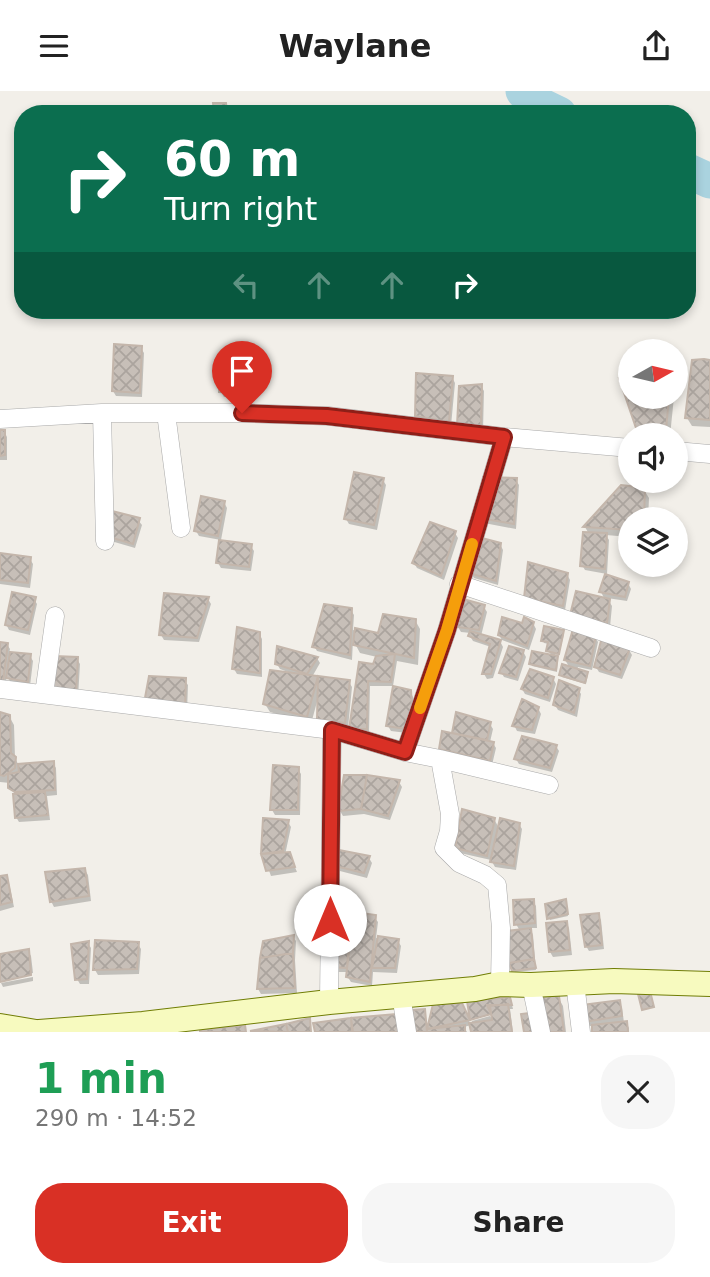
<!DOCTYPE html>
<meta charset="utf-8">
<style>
body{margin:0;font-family:"DejaVu Sans",sans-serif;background:#f6f6f6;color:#222;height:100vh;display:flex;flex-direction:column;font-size:26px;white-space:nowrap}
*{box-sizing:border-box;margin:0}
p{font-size:23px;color:#767676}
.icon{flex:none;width:38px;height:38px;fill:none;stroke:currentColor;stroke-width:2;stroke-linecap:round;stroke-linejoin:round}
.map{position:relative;height:941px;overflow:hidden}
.panel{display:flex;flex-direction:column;background:#fff;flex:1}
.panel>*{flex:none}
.hud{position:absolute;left:14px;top:14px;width:682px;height:214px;border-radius:28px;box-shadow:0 4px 10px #0003;background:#0b6e4f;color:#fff;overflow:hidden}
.needle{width:46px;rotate:82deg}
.tools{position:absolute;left:618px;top:248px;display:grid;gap:14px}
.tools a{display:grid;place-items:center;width:70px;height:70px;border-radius:50%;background:#fff;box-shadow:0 4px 10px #0003;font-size:35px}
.pin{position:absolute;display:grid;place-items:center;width:60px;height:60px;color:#fff;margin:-72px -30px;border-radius:50% 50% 50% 0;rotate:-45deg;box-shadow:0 0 7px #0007}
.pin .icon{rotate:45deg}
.me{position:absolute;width:77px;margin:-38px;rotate:0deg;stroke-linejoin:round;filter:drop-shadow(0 0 5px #0008)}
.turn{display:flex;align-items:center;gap:24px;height:147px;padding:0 35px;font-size:32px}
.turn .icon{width:91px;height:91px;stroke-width:2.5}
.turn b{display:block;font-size:49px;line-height:60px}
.lanes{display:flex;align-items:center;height:66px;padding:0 35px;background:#0003;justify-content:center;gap:35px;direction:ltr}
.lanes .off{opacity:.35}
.round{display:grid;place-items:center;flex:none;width:74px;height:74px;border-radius:28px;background:#f6f6f6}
.headline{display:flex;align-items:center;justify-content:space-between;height:119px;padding:0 35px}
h1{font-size:42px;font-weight:700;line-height:52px;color:#1e9e55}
.primary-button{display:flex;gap:14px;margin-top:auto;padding:14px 35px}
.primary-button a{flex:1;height:80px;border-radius:28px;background:#d93025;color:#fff;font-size:28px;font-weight:700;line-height:80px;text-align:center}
.primary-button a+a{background:#f6f6f6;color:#222}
header{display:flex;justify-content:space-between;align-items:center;height:91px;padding:0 35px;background:#fff;font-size:32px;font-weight:700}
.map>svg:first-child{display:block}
.shadow{fill:#0003}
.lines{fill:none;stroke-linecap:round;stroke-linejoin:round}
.river{stroke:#aad3df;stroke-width:35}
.building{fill:url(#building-cross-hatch);stroke:#c4b6ab;stroke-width:2}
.minor-casing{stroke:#a9a9a9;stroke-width:19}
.secondary-casing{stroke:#707d05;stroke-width:26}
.minor{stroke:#fff;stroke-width:18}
.secondary{stroke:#f7fabf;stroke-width:24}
.route-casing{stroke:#8d1f18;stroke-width:18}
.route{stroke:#d93025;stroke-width:12}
.slow{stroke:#f59e0b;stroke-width:12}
</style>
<header><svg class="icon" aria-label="menu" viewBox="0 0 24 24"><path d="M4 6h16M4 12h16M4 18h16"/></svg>Waylane<svg class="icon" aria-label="share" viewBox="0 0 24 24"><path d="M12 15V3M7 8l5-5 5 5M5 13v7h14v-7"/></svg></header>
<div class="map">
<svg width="710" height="941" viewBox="0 0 710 941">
<defs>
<pattern id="building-cross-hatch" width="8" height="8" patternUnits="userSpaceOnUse" patternTransform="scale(1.75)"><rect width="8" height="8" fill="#c7bfb8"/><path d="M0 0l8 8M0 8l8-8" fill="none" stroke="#aba49e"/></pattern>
</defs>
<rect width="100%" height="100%" fill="#f2efe9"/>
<path class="shadow" d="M141 257 144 262 142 306 116 305 113 300Z
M710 271V336L692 335 687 327Z
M255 282 258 287 257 307 224 306 221 301Z
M452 286 455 292 451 335 420 330 417 325Z
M621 288 630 289V306H674L670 345H642L638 336Z
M481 295 484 300 483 339 461 340Z
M0 340H4L7 346V369H0Z
M383 389 386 394 377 439 349 433 346 428Z
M516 389 519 394 516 438 484 432Z
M644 399 649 407 648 429H630V446L606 444 609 449 607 483 585 479 582 474 589 443 585 436Z
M224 411 227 417 221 449 199 445 196 440Z
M138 429 142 434 135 457 111 450 108 445Z
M455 442 458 447 444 489 417 477 414 472Z
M500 453 503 459 498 494 474 487 471 482Z
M250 454 254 460 251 480 221 477 218 472Z
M0 464 30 468 33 473 30 497 0 493Z
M567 483 570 489 565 519 529 512Z
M607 483V485L628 492 631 498 627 510 607 507 612 515 610 536 575 529 605 509 601 501Z
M34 508 37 513 30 544 9 539 6 533Z
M208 508 211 513 199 551 164 549 161 544Z
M484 516 487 521 481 545 500 550 503 556 493 587 487 588 484 583 491 556 473 550 470 545 471 542 461 541 458 536Z
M351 519 354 524 353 539 379 544 415 529 420 538 418 574 397 570 393 595H370L369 642H353L349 635H351L361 573 374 575 377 566 360 562 353 549 352 569 317 560 314 555Z
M533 532 536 538 529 559 502 549 499 544Z
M563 541 564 543 559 564 555 563 558 569 557 581 532 575 531 573 552 565 548 559 549 553 544 552 543 550Z
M259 542 262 548V586L237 583 234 578Z
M595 546 598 551 592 579 578 576 577 579 587 582 588 584 586 593 562 586 561 584 570 577 565 569Z
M0 552 7 553 10 558 9 563 30 565 33 570 30 595 11 592 7 585 5 595 0 594Z
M629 559 632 564 622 588 599 581 594 573H596Z
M523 560 526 566 518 590 504 586 501 581Z
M317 567 320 572 312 586H316L319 592 349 591 352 596 348 637 322 633 319 628 318 607 311 633 270 621 265 613 288 583V581L280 578 277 573Z
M77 568 80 573 78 607 53 605Z
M553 587 556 593 550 611 525 603 522 598Z
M184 589 188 594 187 621 148 617Z
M578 598 581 603 577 626 558 619 555 614Z
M410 600 413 606 415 643 391 640 388 635Z
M538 617 541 623 535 643 517 640 514 634Z
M0 623 9 625 14 634 15 667 19 675 53 672 56 677 57 704 47 705 50 729 19 731 16 726 15 703 9 696 10 692 0 691Z
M457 623 490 633 493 638 490 651 493 652 496 657 492 674 444 663 441 657 453 644Z
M556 655 559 660 552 681 519 673 516 668Z
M298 678 301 683 300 724H275L272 719Z
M399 691 402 696 390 729 364 723 343 725 340 720Z
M494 728 499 737 519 733 522 738 516 779 495 776 491 769 460 762 457 757Z
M265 729 288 731 291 736 285 764 292 769 297 781 271 785 263 763Z
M340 761 369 767 372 772 367 787 336 779Z
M85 779 88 784 91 810 54 816 51 810Z
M0 786H6L9 792 14 816 0 820Z
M533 810 536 815 537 837H530L533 844 536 879 515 881 513 879 520 840 516 833Z
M566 812 568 825 550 829 549 827Z
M598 823 601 829 604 858 589 860 586 855Z
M374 826 378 831 376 847 398 850 401 855 397 882 373 881 372 895 351 891 347 885 348 881H336L349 837 353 844Z
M566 831 569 837 572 864 553 866 550 861Z
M293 846 296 850 295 869 297 902 261 903 258 898Z
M88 852 91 857 89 893H80L77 888Z
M138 853 141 858 139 883 98 884 95 879Z
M28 860 31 865 33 882 0 889V865Z
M33 886V890L3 896 1 892Z
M558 906 563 915 566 941H526Z
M619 911 622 916 624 932 626 931 629 937V941H594L593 935H588L585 930Z
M469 912 512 914 513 918H510L513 941H473L472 930 490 925 493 930 492 919H488Z
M435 915 464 919 471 934 464 936 467 941H428Z"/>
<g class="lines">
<path class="river" d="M523 0 532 10 559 23
M688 80 710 90"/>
</g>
<path class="building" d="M213 12H226L227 21 214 22Z
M114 253 142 255 140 302 112 300Z
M704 268 710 269V329L685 327 692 269Z
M220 279 256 281 255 303 219 301Z
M416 282 453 285 449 331 415 325Z
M625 286 630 287V306H669L666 339 636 337 619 287Z
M482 293 481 334 457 335 459 295Z
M0 339H5V364L0 365Z
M354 381 384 387 374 434 344 428Z
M483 386 517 387 514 433 479 427Z
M621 394 645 397 644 429H630V439L583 436Z
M201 405 225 410 218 445 194 440Z
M112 420 140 427 133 453 106 445Z
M430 431 456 440 441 485 412 472Z
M583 441 607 442 605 478 580 475Z
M478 446 501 452 496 490 469 482Z
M219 449 252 453 249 476 216 472Z
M0 462 31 466 28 492 0 489Z
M528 471 568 482 563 515 524 507Z
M605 483 629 491 625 506 599 501Z
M576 500 610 508 607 532 570 524Z
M12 501 36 506 28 539 5 534Z
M164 502 209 506 197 547 159 544Z
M463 508 485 514 479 539 457 536Z
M324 513 352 517 350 564 312 556Z
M383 523 416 528 414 567 353 554 355 537 378 542Z
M502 526 522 532 524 526 534 531 527 555 498 544Z
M544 535 564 539 559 563 546 560 548 551 541 550Z
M237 536 260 541V582L232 578Z
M573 538 596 544 590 575 564 569Z
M470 540 501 549 491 583H482L490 553 468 545Z
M602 546 630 557 620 584 594 576Z
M0 551 8 552 3 591 0 590Z
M277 555 318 566 307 583 275 573Z
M509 555 524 559 516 586 499 582Z
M532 560 558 565 556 579 529 573Z
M10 561 31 563 28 591 6 587Z
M395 563 391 591 368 590 367 638H349L359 571 373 573 376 565Z
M54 565 78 566 76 603 48 601Z
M562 573 588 581 585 592 559 584Z
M530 578 554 586 548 607 521 598Z
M270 579 318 585 307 626 263 613Z
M149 585 186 587 185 616 144 612Z
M318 585 350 589 345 632 317 628Z
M559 589 580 597 574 622 553 614Z
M393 595 411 599 413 639 386 635Z
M522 608 539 616 532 639 512 635Z
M0 621 10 624 11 662 16 666 15 677 4 685 0 684Z
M456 621 491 631 487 649 452 642Z
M442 640 494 651 490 670 439 658Z
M522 645 557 654 550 677 514 668Z
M54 670 55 699 15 701 8 697V683L19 681 18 673Z
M273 674 299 676 298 719H270Z
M344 684H367L361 718 338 720Z
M367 684 400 689 388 725 361 718Z
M45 701 48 724 15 727 13 703Z
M462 718 495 727 487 765 455 757Z
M263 727 289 729 283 760 261 763Z
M500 727 520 732 514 775 490 771Z
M339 759 370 765 364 782 331 774Z
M290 761 295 776 266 780 261 763Z
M85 777 89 805 50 811 45 781Z
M7 784 12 811 0 814V785Z
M534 808 535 832 514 834 513 809Z
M566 808 568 823 547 828 545 813Z
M354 821 376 824 370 891 346 886Z
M599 822 602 854 585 856 580 824Z
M567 830 570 859 549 861 546 832Z
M350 835 347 877 331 876 333 836Z
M531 837 534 868 509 872 507 840Z
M294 844 293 862 260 867 263 850Z
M378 845 399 848 395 877H372Z
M95 849 139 851 137 878 93 879Z
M89 850 87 888 75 889 71 853Z
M29 858 31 884 0 891V863Z
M293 862 295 897 257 898 260 867Z
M534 868 536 877 512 880 509 872Z
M650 900 654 916 642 919 638 903Z
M559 905 564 941H524L521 923 537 921 534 906Z
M510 906 512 914H487L491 923 470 929 467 910Z
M620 909 622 925 583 931 581 914Z
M462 912 470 929 427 938 433 913Z
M508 913 512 941H471L469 932 492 929 490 915Z
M425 918 427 941H416L412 919Z
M396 923 400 941H353L351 927Z
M310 927 311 941H288L286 933Z
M351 927 352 941H315L313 932Z
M627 930 628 941H592V934Z
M286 933 288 941 250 940Z
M245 934 246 941H200V939Z
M465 934V941H427V938Z"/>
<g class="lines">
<g class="minor-casing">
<path id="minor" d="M102 322 105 450
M166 322 181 437
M0 328 102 322H242L328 325 504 346 630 357
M676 360 710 363
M459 493 651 557
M0 598 332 639 405 661 440 668 549 694
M44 603 55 525
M405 661 447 539 504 346
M440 668 450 723 449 740 444 757 459 772 485 784 497 794 501 837 500 893
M575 892 581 941
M531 894 541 941
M401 904 407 941
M329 911 332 639"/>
</g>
<g class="secondary-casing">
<path id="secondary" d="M0 935 36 941
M39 941 143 933 329 911 475 898 500 893 531 894 614 890 710 893"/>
</g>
<use href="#minor" class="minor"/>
<use href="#secondary" class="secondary"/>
</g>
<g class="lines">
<g class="route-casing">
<path id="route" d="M242 322 327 325 504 346 447 539 405 661 332 639 330 829"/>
</g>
<use href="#route" class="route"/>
<path class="slow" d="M420 617 447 539 472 453"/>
</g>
</svg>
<div class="tools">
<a><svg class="needle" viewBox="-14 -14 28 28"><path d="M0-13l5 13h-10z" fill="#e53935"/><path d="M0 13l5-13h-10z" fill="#767676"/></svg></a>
<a><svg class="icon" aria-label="sound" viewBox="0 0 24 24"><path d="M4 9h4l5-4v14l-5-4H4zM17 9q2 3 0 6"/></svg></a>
<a><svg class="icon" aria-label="layers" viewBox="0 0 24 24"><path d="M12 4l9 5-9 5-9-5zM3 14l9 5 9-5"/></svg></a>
</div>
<div class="pin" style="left:242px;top:322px;background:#d93025"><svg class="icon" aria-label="arrive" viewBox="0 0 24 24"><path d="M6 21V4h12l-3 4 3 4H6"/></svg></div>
<svg class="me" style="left:330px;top:829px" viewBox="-20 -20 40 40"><circle r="19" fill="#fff"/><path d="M0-13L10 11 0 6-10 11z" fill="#d93025"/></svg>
<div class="hud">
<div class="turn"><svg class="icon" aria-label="right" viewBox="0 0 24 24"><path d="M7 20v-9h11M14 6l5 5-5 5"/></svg><div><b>60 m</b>Turn right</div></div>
<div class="lanes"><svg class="icon off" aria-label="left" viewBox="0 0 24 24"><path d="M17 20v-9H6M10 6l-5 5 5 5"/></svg><svg class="icon off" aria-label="ahead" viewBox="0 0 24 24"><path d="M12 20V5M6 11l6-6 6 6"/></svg><svg class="icon off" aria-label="ahead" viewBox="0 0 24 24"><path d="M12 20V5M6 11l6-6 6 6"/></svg><svg class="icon" aria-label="right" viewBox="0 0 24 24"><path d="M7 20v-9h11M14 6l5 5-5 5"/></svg></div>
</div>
</div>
<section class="panel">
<div class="headline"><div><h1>1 min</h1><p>290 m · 14:52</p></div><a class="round"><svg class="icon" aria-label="close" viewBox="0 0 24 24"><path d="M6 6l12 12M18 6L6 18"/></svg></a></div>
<div class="primary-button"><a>Exit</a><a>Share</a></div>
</section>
